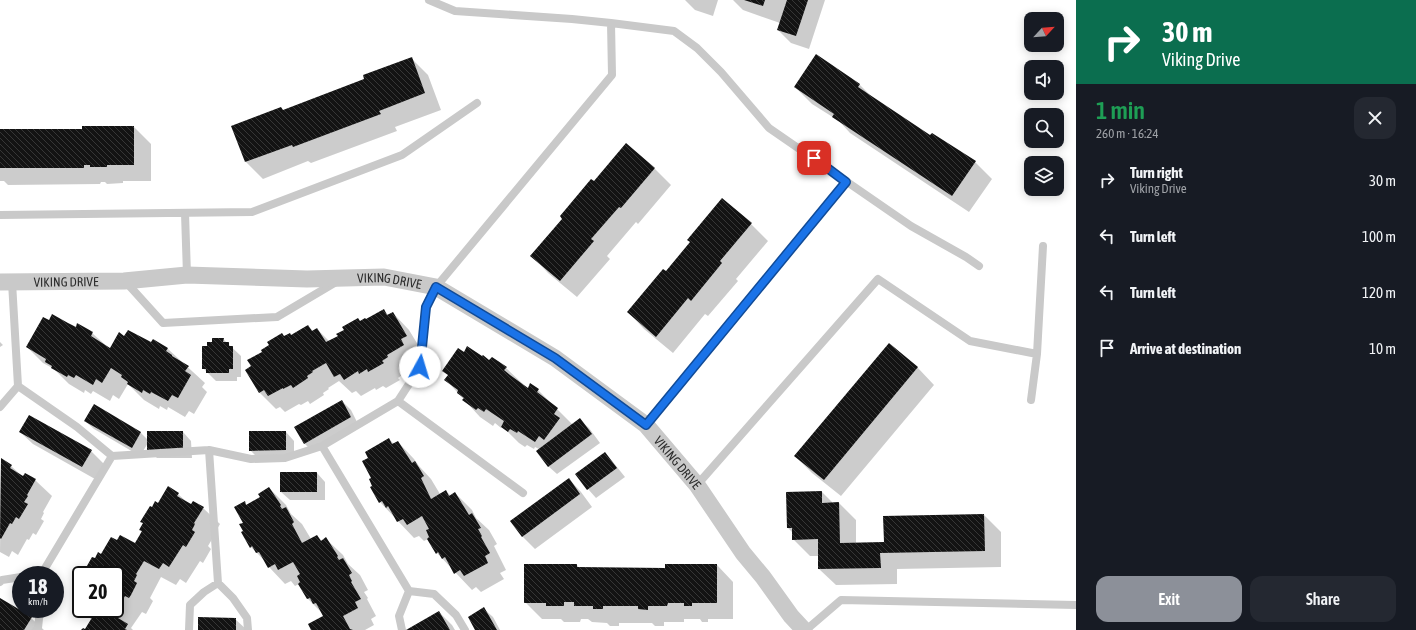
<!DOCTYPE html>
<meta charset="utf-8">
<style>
body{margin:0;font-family:"Asap Condensed",sans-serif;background:#242831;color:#f1f3f6;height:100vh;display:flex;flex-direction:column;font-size:15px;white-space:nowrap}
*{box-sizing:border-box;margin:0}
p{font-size:13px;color:#9ea1a6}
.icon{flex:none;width:22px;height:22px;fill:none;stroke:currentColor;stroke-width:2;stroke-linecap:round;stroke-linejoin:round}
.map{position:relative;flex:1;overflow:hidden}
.sheet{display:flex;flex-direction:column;background:#171b24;width:340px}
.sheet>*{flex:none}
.guide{background:#0b6e4f;color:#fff;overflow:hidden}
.needle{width:26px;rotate:64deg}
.fabs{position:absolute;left:1024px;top:12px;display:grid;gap:8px}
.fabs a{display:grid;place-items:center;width:40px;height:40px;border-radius:8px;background:#171b24;box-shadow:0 2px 10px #0003;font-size:20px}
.speed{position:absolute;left:12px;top:566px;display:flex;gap:8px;font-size:20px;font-weight:700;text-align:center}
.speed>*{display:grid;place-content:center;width:52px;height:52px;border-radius:50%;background:#171b24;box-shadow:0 2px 10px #0003;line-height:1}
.speed small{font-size:10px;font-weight:400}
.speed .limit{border:2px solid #111;border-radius:6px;background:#fff;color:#111}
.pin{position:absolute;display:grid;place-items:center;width:34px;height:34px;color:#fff;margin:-17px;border-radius:8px;box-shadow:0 2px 6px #0006}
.me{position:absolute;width:44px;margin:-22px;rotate:6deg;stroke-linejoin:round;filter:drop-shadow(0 0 3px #0008)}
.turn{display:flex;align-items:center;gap:14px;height:84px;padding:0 20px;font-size:18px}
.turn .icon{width:52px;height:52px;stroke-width:2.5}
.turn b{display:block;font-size:28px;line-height:34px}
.round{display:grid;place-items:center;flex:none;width:42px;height:42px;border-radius:12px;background:#242831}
.head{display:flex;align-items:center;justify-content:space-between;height:68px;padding:0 20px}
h1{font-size:24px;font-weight:600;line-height:30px;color:#1e9e55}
.action{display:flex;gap:8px;margin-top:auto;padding:8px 20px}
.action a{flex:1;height:46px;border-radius:12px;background:#8c9099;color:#fff;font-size:16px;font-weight:600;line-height:46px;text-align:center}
.action a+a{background:#242831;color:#f1f3f6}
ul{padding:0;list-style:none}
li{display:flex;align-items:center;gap:12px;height:56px;padding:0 20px}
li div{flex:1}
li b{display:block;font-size:15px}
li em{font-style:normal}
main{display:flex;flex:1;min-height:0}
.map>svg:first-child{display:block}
.shadow{fill:#0003}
.building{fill:url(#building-back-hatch)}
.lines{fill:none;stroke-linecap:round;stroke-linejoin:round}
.lane{stroke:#c9c9c9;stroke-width:8}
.street{stroke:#c9c9c9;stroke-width:17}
.route-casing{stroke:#114b97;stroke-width:10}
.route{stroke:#1a73e8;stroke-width:7}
.labels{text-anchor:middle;stroke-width:4;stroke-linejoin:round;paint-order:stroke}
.street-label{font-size:13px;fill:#2c2c2c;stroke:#fff}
</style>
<main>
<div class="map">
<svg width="1076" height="630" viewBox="0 0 1076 630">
<defs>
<pattern id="building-back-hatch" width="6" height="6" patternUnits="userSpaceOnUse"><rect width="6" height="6" fill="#131313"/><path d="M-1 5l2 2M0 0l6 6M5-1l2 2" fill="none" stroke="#363636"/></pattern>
</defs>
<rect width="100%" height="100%" fill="#fff"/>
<path class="shadow" d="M685 0H718L713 16 695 10Z
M733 0H825L809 49 791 43 778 30 780 23 743 10Z
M411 58 428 75 441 110 395 127 397 131 311 163 308 161 263 179 246 162 233 126 284 111 366 80Z
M859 84 872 97 931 136 975 162 992 179 969 212 850 133 839 121 812 104 795 87Z
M83 127H134L151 144V181H123V183L107 184 105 182H101L100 184 8 185 4 181H0V130H83Z
M627 145 655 169 671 185 638 224 636 222 607 256 610 259 577 297 548 273 532 256Z
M722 200 751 224 768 241 736 279 738 281 708 316 705 314 673 353 644 329 628 312 666 272 691 242Z
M384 310 389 316 393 313 409 330 423 353 420 362 403 372 404 374 398 378 400 380 386 388 383 386 376 390 375 388 361 396 356 391 352 393 339 381 328 388 329 389 323 393 324 395 310 404 308 401 301 405 299 404 285 412 280 407 276 409 260 393 246 370 252 367 263 352 285 337 291 336 308 326 313 331 317 329 330 342 360 322 367 320Z
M50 321 76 328 78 325 92 333 110 349 125 337 168 349 205 383 202 387 207 392 194 414 189 411 185 417 168 407 167 410 160 406 159 409 144 400 128 384 119 399 113 395 110 401 93 391 91 394 85 390 84 393 69 384 54 369 43 363 27 347Z
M223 339 241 356V377H237V381H216L203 368 208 347 213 343Z
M0 342 3 345 0 347Z
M889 344 918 368 934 385 841 496 812 473 795 456Z
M464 353 506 368 523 384 522 385 528 389 538 390 573 425 580 420 589 428 600 443 557 474 548 466 539 449 535 447 534 449 527 445 525 447 519 443 502 426 501 428 495 423 493 426 480 417 446 380Z
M342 401 351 410 359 426 313 452 305 444 295 428Z
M85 421 141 433 148 440 183 432 191 441 192 458H157L148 449V443L140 456 94 429Z
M20 432 91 451 104 464 95 479 33 444Z
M286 432 294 441V459H259L250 450Z
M389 439 394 444 398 442 414 459 419 466 431 479 440 494 446 491 451 496 455 493 472 510 476 518 489 530 497 544 494 546 506 570 500 573 504 579 481 592 476 587 472 590 437 553 428 539 424 541 419 536 414 538 380 502 374 486 369 458Z
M605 453 613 462 625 477 596 498 588 489Z
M1 460 11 466 22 476 35 480 52 496 43 512 44 513 41 519 44 521 36 535 33 533 29 540 27 539 18 555 12 551 9 557 0 552Z
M317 473 325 482V500H290L281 492Z
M569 479 581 492 592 507 535 549 522 536Z
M269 488 286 505 291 514 302 524 311 539 317 536 322 541 326 539 343 555 348 564 360 575 368 590 364 592 368 598 367 599 376 616 371 619 374 625 365 630H312L325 616 308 599 299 584 295 586 291 581 285 584 269 567 266 562 251 547 244 532V503L247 505 262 497Z
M822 492 833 503H839L856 520V544L885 543 884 517 984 515 1001 532V567L897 569V584L836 585 819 569V556H810L793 539V533L788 528Z
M178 494 189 504 203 508 220 524 211 540V541L208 546 211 549 203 563 200 561 186 583 180 579 176 585 161 577 150 598 153 601 146 614 142 612 131 628 133 630H86L92 620 81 609H115V575H86L95 559 117 541 135 545 142 532 140 530 153 509Z
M577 565 579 568 666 569 717 565 733 582V619H708V622H702L700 619H684V622H664V626H655L652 623H619V626H610L607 623 592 622 588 619H581L580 622H564L561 619H542L525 602Z
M0 599 31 618 44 630H0Z
M484 609 493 617 500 630H476Z
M439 612 452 625 455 630H408Z
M235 619 247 630H199Z"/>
<path class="building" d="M744 0H765L763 6Z
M787 0H808L796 36 777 30Z
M816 54 860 84 858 87 930 135 932 133 976 161 952 196 832 117 834 114 794 87Z
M412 57 425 93 379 111 381 114 293 147 292 145 245 162 231 126 281 107 283 110 364 79 363 75Z
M82 126H134V165H107V167H90V165H84V168H0V129H82Z
M626 143 655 168 621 208 619 207 591 239 594 241 560 281 530 256 562 219 560 216 591 179 594 181Z
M722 198 752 223 720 261 722 263 691 301 688 298 656 337 627 312 663 269 666 271 690 242 687 240Z
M384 309 387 315 393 312 407 336 401 339 404 345 387 355 388 357 382 361 384 363 368 372 367 369 359 374 358 371 344 380 340 374 334 377 326 363 312 371 313 372 307 376 308 378 293 388 291 385 283 389V388L268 396 264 390 259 393 245 370 251 366 247 360 262 352 261 350 269 345 267 342 282 333 284 336 290 333 291 335 308 325 312 331 317 328 326 342 338 336 336 334 344 330 342 327 358 318 360 321 365 318 366 319Z
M52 314 68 323 76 327 77 323 93 332 91 336 110 348 119 332 124 336 128 330 151 342 153 339 168 348 166 351 172 355V356L189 366 185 371 191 375 178 398 172 395 168 401 151 392 150 394 143 390 142 393 127 384 128 382 121 377 122 375 111 368 102 383 96 379 93 385 76 375 74 378 68 375 67 377 51 368 52 366 45 362 46 359 26 347 43 317 49 320Z
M212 338H224L223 342H229V346H233V369H229V373H206V369H202V346H207V342H212Z
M889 343 918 367 824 480 794 456Z
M467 346 482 356 483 355 489 360 492 357 507 367 504 370 510 375 528 388 530 383 539 389 537 392 558 408 554 414 560 418 544 440 539 436 535 442 518 431 517 433 510 429 508 432 501 427 504 421 486 409 484 412 478 408 476 410 462 400 464 398 457 393 458 390 444 380 448 375 442 371 458 348 464 352Z
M342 400 351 417 304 444 294 427Z
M94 404 141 432 132 448 84 421Z
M29 415 92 450 82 467 19 432Z
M580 418 592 434 548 467 536 451Z
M147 431H183V450H147Z
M249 431H286V450L249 451Z
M389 438 392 444 398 441 412 463 415 461 424 476 421 478 431 499 446 490 449 496 455 492 469 515 472 513 481 528 478 529 482 536 481 537 490 553 485 556 488 563 464 576 460 570 454 574 445 557 442 559 438 552 436 554 427 539 429 537 426 530 429 529 422 516 407 525 403 519 397 522 388 506 386 508 382 501 379 503 370 487 372 486 369 479 371 478 362 461 368 458 365 452Z
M605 452 617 468 587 490 575 474Z
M1 458 12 465 10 468 23 476 25 473 36 479 27 495 28 496 24 502 28 504 19 519 16 517 12 524 10 523 1 539 0 538Z
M280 472H317V492H280Z
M569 478 580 494 522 537 510 521Z
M168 486 179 493 177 496 191 504 193 501 204 507 194 523 195 524 192 530 195 532 186 547 183 545 169 567 163 563 159 569 144 561 136 574 137 575 134 581 137 583 131 595 129 598 125 596 113 615 128 624 125 629 127 630H81L83 628 85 629 93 616 81 609H115V575H85L83 573 92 557 95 558 98 552 101 554 111 537 117 540 120 535 135 543 142 531 139 530 143 523 140 522 150 506 152 507 155 501 158 503Z
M269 487 281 505 280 506 282 509 286 507 294 522 292 524 302 543 317 535 321 541 326 537 338 556 337 557 339 560 343 558 352 573 349 575 352 581 351 582 361 599 355 602 358 608 343 616 350 629 353 630H311L308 624 323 616 316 603 313 604 310 598 307 599 298 584 300 582 297 576 300 574 293 562 278 570 275 564 268 568 259 552 256 553 252 546 250 548 241 532 243 531 239 524 243 523 234 507 245 501 246 505 260 497 258 494Z
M822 491V503L839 502 840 543 884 542 883 516 984 514 985 551 880 553 881 568 818 569V539L792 540V528H787L786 492Z
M524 564H577V567L665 568V564H717V603H692V606H684V603H668L667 606H648V610L638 609V606H603V609H593V606H574V602H564V606H546V603H524Z
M81 587V601L75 597Z
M0 598 32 617 24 630H0Z
M484 607 497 630H475L468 617Z
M439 611 450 630H406Z
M198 617 236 618V630H198Z"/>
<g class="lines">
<path class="lane" d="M429 0 455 11 572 19 611 23
M185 213 187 275
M0 215 252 212 402 155 477 103
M125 281 163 323 277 317 336 282
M12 282 18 386 77 427 112 456 209 450 251 459 285 458 322 446 398 401 420 367 426 307 436 287 612 75 611 23 674 31 697 48 721 72 769 128 911 226 966 257 979 266
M1031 400 1037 354 1043 246
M398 401 523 493
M0 407 18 386
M646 425 846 182
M322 446 409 591 434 594 456 615 465 630
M209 450 218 583 233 598 247 618 248 630
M697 485 878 279 970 341 1037 354
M41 575 112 456
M0 582 2 580 21 577
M36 630 38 628 40 609
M189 630 190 605 204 592 218 583
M402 630 399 616 409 591
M806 630 841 600 1076 605"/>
<path class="street" id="s1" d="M0 282 124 281 187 275 307 279 384 277 436 287 555 358 646 425 697 485 743 553 763 577 791 616 804 630"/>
</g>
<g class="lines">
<g class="route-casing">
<path id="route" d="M420 367 426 307 436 287 555 358 646 425 846 182 814 158"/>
</g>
<use href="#route" class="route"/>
</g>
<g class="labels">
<g class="street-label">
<text dy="5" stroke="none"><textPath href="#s1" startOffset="66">VIKING DRIVE</textPath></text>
<text dy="5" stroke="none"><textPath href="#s1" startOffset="390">VIKING DRIVE</textPath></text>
<text dy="5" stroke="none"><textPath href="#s1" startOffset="738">VIKING DRIVE</textPath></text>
</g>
</g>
</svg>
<div class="fabs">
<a><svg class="needle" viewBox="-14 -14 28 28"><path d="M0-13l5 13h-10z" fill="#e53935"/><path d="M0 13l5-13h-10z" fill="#9ea1a6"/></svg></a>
<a><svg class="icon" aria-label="sound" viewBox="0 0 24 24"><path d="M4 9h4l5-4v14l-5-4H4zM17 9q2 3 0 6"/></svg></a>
<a><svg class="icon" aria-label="search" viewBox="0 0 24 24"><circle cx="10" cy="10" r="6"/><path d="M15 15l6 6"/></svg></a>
<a><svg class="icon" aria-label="layers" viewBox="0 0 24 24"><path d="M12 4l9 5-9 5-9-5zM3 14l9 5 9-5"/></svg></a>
</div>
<div class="speed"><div>18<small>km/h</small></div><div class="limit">20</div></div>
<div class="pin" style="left:814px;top:158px;background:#d93025"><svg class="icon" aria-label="arrive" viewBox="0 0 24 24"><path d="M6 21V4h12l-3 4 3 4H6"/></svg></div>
<svg class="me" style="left:420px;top:367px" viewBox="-20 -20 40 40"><circle r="19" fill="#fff"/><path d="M0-13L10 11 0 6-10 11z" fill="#1a73e8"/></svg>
</div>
<section class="sheet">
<div class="guide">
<div class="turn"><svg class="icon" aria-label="right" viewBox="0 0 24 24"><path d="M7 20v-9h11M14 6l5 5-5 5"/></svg><div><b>30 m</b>Viking Drive</div></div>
</div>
<div class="head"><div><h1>1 min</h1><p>260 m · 16:24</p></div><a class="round"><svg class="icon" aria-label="close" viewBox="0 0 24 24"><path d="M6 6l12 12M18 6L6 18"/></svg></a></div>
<ul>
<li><svg class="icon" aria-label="right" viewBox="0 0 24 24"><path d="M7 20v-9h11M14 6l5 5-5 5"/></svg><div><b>Turn right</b><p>Viking Drive</p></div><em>30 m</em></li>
<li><svg class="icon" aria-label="left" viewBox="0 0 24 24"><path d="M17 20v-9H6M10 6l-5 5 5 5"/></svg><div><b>Turn left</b></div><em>100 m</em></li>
<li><svg class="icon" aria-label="left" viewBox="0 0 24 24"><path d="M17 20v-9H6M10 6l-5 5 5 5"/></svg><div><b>Turn left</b></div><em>120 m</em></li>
<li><svg class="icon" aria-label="arrive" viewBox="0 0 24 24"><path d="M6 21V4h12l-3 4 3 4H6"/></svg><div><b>Arrive at destination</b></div><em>10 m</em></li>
</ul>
<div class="action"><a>Exit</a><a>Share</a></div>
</section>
</main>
